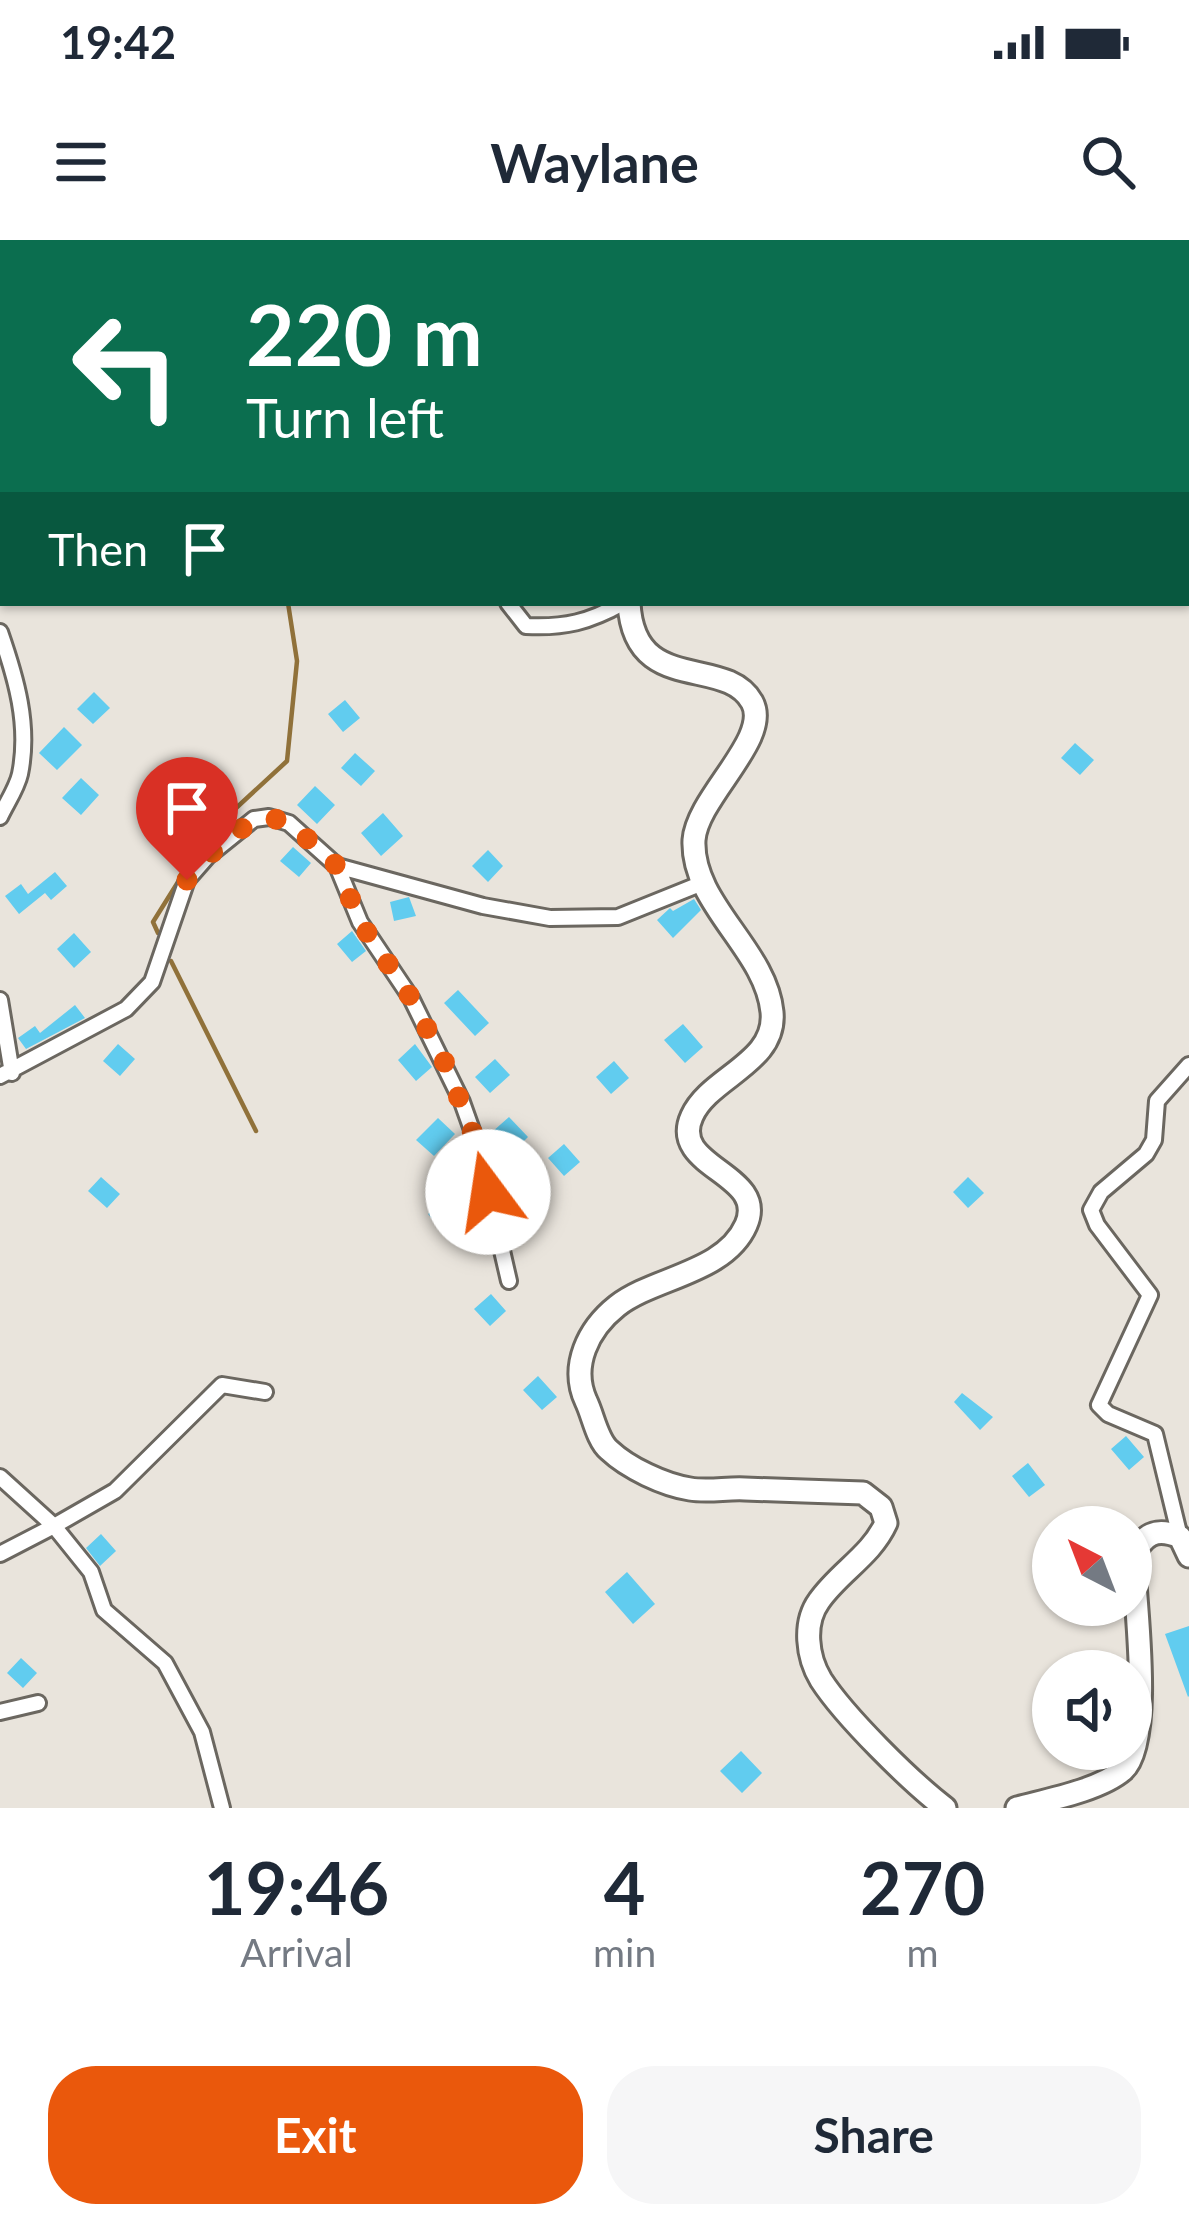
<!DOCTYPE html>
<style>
body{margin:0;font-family:Lato,sans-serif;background:#f6f6f7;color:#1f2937;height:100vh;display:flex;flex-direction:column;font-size:45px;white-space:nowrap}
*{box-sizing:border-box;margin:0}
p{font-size:39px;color:#747a83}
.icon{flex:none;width:66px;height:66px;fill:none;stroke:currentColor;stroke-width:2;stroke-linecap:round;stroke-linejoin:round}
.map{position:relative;height:1568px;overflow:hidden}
.drawer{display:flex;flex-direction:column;background:#fff;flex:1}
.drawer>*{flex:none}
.guide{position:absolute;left:0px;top:0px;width:1191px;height:366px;box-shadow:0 3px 9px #0004;background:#0b6e4f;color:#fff;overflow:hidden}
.needle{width:78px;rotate:318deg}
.controls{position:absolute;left:1032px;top:1266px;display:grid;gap:24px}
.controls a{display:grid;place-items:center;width:120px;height:120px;border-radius:50%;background:#fff;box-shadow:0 3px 9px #0004;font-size:60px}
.pin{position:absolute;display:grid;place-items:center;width:102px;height:102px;color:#fff;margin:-123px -51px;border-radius:50% 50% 50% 0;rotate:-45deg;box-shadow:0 0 12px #0007}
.pin .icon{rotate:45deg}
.me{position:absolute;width:132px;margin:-66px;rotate:346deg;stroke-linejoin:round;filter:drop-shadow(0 0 9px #0008)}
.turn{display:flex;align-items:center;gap:42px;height:252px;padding:0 48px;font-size:54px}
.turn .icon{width:156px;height:156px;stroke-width:2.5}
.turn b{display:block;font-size:84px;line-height:102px}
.then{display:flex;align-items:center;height:114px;padding:0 48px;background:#0003;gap:24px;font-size:45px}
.eta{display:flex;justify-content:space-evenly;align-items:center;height:204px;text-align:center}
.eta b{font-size:72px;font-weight:700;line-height:84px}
.primary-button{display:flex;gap:24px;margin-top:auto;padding:24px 48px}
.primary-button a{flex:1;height:138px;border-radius:48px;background:#ea580c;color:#fff;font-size:48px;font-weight:700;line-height:138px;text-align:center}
.primary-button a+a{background:#f6f6f7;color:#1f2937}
.status{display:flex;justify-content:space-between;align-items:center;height:84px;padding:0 60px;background:#fff;direction:ltr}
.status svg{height:33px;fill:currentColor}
header{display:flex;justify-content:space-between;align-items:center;height:156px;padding:0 48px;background:#fff;font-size:54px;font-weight:700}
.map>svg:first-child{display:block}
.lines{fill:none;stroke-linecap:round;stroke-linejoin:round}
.stream{stroke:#90713a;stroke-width:4.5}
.building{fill:#61ccef}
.minor-casing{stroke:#6b6760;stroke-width:20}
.secondary-casing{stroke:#6b6760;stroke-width:27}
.minor{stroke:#fff;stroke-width:14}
.secondary{stroke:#fff;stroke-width:21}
.route{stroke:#ea580c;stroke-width:21;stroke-dasharray:0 37.8}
</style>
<div class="status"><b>19:42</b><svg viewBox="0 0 49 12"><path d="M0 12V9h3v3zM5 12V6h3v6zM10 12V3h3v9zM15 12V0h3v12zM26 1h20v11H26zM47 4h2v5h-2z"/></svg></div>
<header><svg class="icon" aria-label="menu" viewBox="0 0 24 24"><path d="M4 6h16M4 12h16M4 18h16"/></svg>Waylane<svg class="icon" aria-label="search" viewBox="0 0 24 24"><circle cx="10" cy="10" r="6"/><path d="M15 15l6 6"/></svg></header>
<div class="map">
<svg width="1189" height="1568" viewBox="0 0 1189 1568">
<rect width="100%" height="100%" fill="#e9e4dc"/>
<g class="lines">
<path class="stream" d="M44 0 47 3
M158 693 153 682 208 594 287 521 297 421 288 363
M171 721 256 891"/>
</g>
<path class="building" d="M94 452 110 468 93 484 77 469Z
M345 460 360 478 343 492 328 474Z
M64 487 82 505 57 530 39 513Z
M1075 503 1094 520 1080 535 1061 518Z
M355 513 375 531 361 546 341 528Z
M81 538 99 555 81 575 62 558Z
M315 546 335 565 317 584 297 565Z
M383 573 403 596 381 616 361 593Z
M293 607 311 623 299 637 280 621Z
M488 610 503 626 488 642 472 626Z
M55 632 67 646 51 660 45 653 19 674 5 656 21 644 28 654Z
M409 657 416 676 394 681 390 662Z
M694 659 701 670 673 698 657 680 670 668 673 671Z
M352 691 366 711 352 722 337 704Z
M74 693 91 712 74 728 57 709Z
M458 750 489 783 475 796 444 763Z
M75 765 85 778 26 809 18 798 35 786 40 793Z
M683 784 703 807 685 823 664 800Z
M118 804 135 819 120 836 103 821Z
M415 804 432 827 416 841 398 820Z
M495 819 510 835 490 853 475 837Z
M614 821 629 838 611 854 596 837Z
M509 877 528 897 512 913 492 892Z
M438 878 455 894 434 916 416 900Z
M564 904 580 922 564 936 548 918Z
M101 937 120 954 107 968 88 951Z
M968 937 984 953 968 968 953 952Z
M444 960 458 977 442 990 428 974Z
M491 1054 506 1071 490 1086 474 1069Z
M538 1136 557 1157 542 1170 523 1150Z
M962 1153 993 1177 980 1190 954 1162Z
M1126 1196 1144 1217 1129 1230 1111 1209Z
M1028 1223 1045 1245 1029 1257 1012 1236Z
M101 1294 116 1311 100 1326 86 1308Z
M627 1332 655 1364 633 1384 605 1352Z
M1189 1386V1456L1188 1457 1165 1394Z
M21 1418 37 1433 23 1448 7 1433Z
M741 1511 762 1533 742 1553 720 1531Z"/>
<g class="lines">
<g class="minor-casing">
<path id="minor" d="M508 363 526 386C565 388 589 382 623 363
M0 392C16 438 30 485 20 534 17 548 6 564 0 577
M337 626 360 682 411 758 462 862 478 907 509 1041
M0 760 12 833
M0 836 126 769 152 742 187 640 208 616 254 579 269 577 289 583 337 626 483 666 550 678 618 677 705 642
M0 1237 54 1286 0 1314
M1180 1297 1155 1194 1108 1174 1099 1165 1150 1055 1097 985 1091 970 1101 952 1146 914 1154 900 1157 861 1189 825
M0 1472 38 1463
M222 1568 202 1492 165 1423 104 1370 91 1332 54 1286 115 1251 222 1145 265 1152"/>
</g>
<g class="secondary-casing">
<path id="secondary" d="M516 3V0
M629 363C634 457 725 414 752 462 772 498 697 557 694 600 691 664 766 709 772 772 777 823 709 837 692 876 668 928 769 933 746 985 725 1033 654 1037 617 1066 588 1089 570 1126 586 1161 593 1175 597 1200 609 1210 628 1228 664 1245 690 1249 708 1252 727 1248 745 1249 784 1250 824 1252 863 1253L881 1267 886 1283C871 1316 839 1332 819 1361 803 1383 807 1417 821 1440 845 1477 910 1541 945 1568
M1017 1568C1047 1560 1100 1550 1123 1530 1154 1503 1135 1360 1133 1317 1143 1294 1156 1287 1180 1297L1189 1316"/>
</g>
<use href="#minor" class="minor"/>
<use href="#secondary" class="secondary"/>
</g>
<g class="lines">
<path class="route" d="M187 640 208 616 254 579 268 577 290 583 337 626 360 682 411 758 446 825 478 907 488 952"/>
</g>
</svg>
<div class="controls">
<a><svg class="needle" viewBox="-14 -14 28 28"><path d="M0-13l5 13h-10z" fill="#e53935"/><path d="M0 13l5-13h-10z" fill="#747a83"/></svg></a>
<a><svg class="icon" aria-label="sound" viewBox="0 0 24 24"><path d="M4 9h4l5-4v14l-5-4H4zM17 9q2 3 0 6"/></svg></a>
</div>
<div class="pin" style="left:187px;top:640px;background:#d93025"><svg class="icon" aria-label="arrive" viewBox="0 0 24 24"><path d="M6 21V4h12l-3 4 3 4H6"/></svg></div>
<svg class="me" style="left:488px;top:952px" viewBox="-20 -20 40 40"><circle r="19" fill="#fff"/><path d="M0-13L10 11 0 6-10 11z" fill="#ea580c"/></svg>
<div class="guide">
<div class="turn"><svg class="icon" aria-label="left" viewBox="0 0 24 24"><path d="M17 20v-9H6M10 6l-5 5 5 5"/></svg><div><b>220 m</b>Turn left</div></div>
<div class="then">Then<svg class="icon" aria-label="arrive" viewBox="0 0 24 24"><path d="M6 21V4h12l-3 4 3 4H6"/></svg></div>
</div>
</div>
<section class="drawer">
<div class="eta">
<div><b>19:46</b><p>Arrival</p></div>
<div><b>4</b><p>min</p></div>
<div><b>270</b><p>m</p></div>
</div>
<div class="primary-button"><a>Exit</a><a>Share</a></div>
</section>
